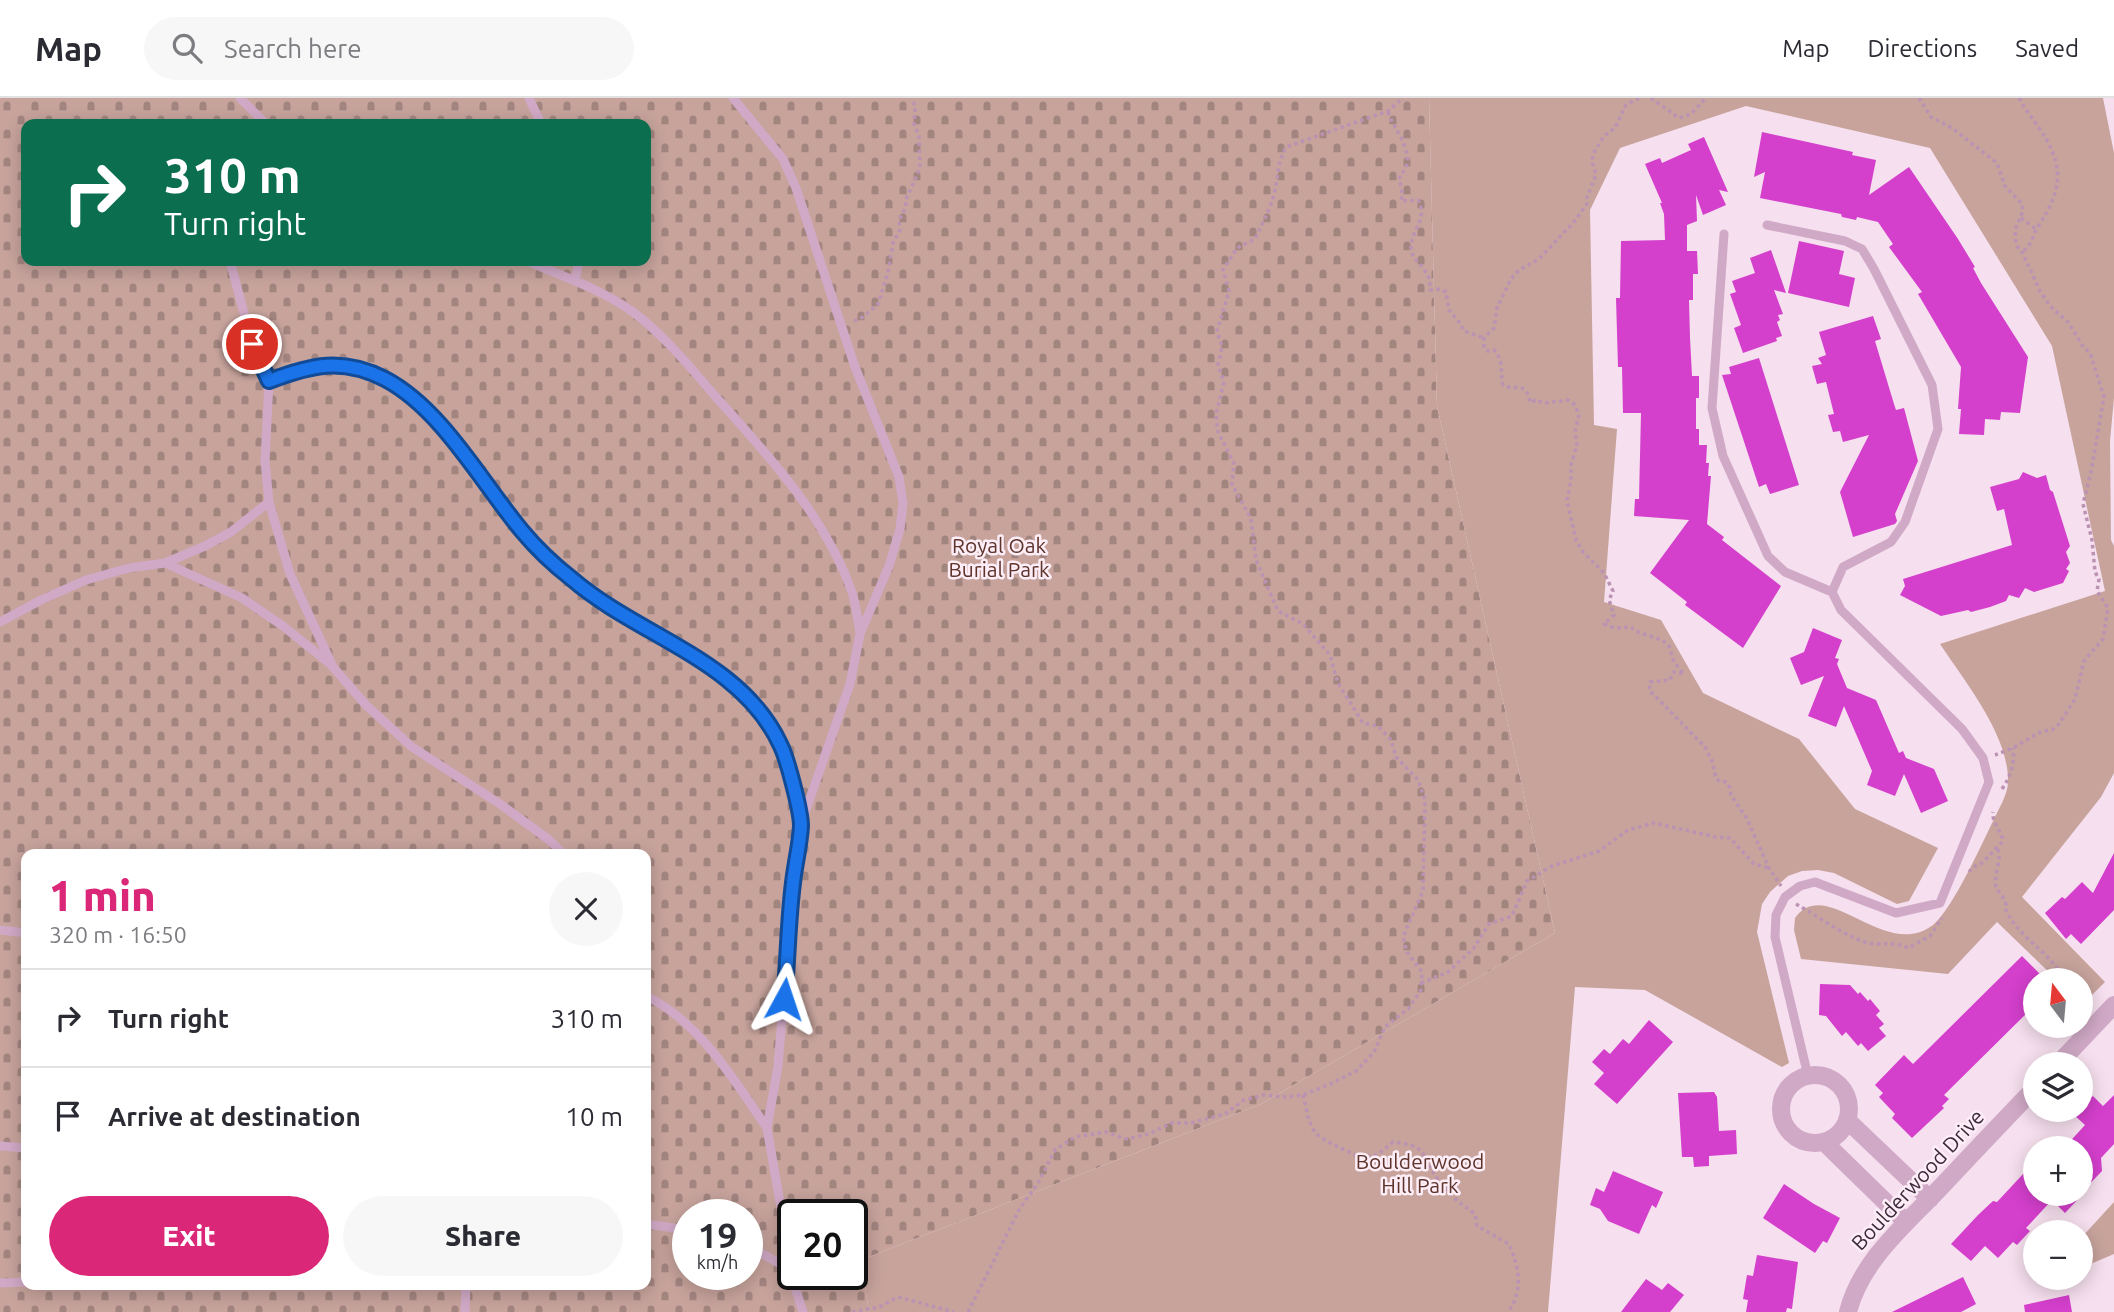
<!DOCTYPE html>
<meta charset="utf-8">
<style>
body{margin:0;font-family:Ubuntu,sans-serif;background:#f7f7f7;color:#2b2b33;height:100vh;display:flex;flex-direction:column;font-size:26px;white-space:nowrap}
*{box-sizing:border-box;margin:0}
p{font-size:23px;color:#7c7c81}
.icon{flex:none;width:38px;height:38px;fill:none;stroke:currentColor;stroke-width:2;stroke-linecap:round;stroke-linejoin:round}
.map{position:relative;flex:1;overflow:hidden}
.side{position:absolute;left:21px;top:751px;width:630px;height:441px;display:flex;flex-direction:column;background:#fff;border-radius:14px;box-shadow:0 4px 18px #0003}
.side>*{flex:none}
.top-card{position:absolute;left:21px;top:21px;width:630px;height:147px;border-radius:14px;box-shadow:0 4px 18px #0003;background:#0b6e4f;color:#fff;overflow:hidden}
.needle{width:46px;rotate:344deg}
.fabs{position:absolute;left:2023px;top:870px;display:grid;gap:14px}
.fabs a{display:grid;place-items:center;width:70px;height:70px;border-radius:50%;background:#fff;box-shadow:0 4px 18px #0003;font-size:35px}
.speed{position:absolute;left:672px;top:1101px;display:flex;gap:14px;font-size:35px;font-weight:700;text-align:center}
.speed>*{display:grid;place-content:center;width:91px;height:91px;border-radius:50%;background:#fff;box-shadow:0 4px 18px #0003;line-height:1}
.speed small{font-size:18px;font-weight:400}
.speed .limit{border:4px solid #111;border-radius:10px;background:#fff;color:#111}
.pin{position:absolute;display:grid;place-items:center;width:60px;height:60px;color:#fff;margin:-30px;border:4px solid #fff;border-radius:50%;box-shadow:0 2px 7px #0007}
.me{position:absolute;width:77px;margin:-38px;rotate:5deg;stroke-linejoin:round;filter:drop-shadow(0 0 5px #0008)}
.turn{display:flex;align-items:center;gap:24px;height:147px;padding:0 28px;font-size:32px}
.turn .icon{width:91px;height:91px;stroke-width:2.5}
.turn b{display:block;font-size:49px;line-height:60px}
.round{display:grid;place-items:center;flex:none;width:74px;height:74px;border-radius:37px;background:#f7f7f7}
.overview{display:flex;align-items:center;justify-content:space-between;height:119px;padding:0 28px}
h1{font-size:42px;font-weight:800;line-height:52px;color:#db2777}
.cta{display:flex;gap:14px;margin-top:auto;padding:14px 28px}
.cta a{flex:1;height:80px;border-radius:42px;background:#db2777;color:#fff;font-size:28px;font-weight:800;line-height:80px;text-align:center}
.cta a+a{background:#f7f7f7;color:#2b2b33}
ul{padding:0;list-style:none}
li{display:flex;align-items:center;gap:21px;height:98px;padding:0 28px;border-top:2px solid #e1e1e2}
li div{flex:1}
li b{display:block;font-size:26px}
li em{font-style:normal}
header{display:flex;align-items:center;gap:42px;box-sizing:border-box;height:98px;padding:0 35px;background:#fff;border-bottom:2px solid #e1e1e2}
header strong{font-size:33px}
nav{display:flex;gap:38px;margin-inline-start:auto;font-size:24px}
.search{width:490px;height:63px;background:#f7f7f7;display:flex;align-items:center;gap:18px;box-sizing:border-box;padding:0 24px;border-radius:38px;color:#7c7c81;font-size:26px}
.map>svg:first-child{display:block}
.cemetery{fill:url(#cemetery-stones);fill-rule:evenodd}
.park{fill:#c7a39c}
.building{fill:#d43fcc}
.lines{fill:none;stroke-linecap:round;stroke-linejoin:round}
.path{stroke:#bc92b2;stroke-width:3.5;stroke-dasharray:3.5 3.5;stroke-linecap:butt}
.lane{stroke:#d0a9c6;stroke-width:9}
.street{stroke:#d0a9c6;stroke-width:18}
.route-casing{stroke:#114b97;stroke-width:18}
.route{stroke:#1a73e8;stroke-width:12}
.labels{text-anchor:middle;stroke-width:5;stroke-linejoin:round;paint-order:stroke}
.park-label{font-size:21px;fill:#5e332a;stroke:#fcedf7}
.street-label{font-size:21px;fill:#3c293a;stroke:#fcedf7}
</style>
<header>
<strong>Map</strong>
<div class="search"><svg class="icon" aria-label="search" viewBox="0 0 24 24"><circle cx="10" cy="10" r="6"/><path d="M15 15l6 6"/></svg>Search here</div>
<nav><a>Map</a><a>Directions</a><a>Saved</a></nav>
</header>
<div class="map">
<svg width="2114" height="1214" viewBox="0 0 2114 1214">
<defs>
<pattern id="cemetery-stones" width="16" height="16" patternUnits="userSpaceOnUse" patternTransform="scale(1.75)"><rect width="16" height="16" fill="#c7a39c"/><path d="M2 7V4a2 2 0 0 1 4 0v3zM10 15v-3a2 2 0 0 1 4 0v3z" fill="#a38580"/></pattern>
</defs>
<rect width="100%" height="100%" fill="#f6dfee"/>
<path class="cemetery" d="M0 0H1429L1437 308 1555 835 1261 1006 861 1162 869 1214H0ZM26 26H646V163H26ZM26 756H646V1186H26ZM688 1116H747V1176H688ZM793 1116H852V1176H793Z"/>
<path class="park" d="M1429 0H2103L2114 55V300L2110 343 2111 442 2114 448V675L2101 699 2022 799 2105 884 2082 907 2081 882H2057L1997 824 1948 876 1801 861 1794 832 1795 820C1827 776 1884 864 1933 827 1955 809 1987 734 2002 705 2005 698 2008 691 2008 684 2009 637 1965 584 1940 546L2105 493 2052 248 1930 50 1746 8 1620 50 1590 112 1594 327 1617 331 1604 504 1661 522 1703 595 1799 641 1855 711 1938 750 1909 803 1897 806 1834 775 1818 772 1802 773 1788 778 1770 794 1762 806 1757 834 1789 965 1782 969 1645 892 1575 889 1548 1214H869L861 1162 1261 1006 1555 835 1437 308Z
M2114 1104V1156L2081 1170V1140Z"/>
<path class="building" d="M1762 34 1853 54 1852 57 1876 62 1869 97 1909 69 1958 141 1975 169 1973 170 1981 185 2028 259 2020 315 2001 314 2000 322 1985 321 1984 337 1959 336 1961 311H1958L1961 269 1918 196 1922 194 1889 149 1893 146 1878 124 1857 119 1856 122 1842 119 1841 116 1760 100 1765 74 1754 79Z
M1704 39 1728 94 1719 92 1726 107 1703 117 1696 97 1697 123 1687 127V153H1697L1698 176H1693V202H1689L1690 240 1692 278H1699V300H1696V331H1699V347H1707L1706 365H1709L1708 378H1711L1707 426 1724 439 1722 442 1781 488 1743 550 1685 507 1687 504 1650 475 1689 422 1634 418 1635 401H1639L1641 315H1623L1622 269H1618L1616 200H1620L1621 143 1665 142 1664 116 1660 105H1662L1645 66 1660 60 1662 65 1691 52 1688 46Z
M1799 143 1844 153 1839 176 1855 180 1849 209 1788 195Z
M1771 152 1786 195 1774 192 1783 216 1778 217 1780 222 1777 224 1782 238 1776 240 1777 243 1743 255 1734 230 1741 227 1730 196 1736 194 1732 183 1755 175 1750 160Z
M1873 218 1881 241 1875 243 1894 306 1896 312 1904 310 1918 363 1895 416 1897 423 1895 426 1853 439 1840 394 1869 337 1843 344 1840 333 1833 334 1828 317 1834 316 1826 284 1817 286 1812 268 1822 266 1818 260 1826 257 1819 234Z
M1759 260 1799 387 1770 396 1766 386 1759 389 1722 277 1731 276 1729 269Z
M2023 374 2037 380 2046 377 2050 392 2053 394 2070 448 2066 454 2070 465 2066 471 2069 473 2063 485 2034 494 2025 490 2019 500 2009 497 2006 503 1990 509 1971 514 1968 512 1941 518 1900 497 1905 488 1903 481 2012 447 2004 411 1997 413 1990 389 2019 381Z
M1813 530 1842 542 1835 560 1839 561 1837 566 1847 590 1876 602 1899 655 1903 653 1906 660 1934 671 1948 703 1921 715 1904 676 1895 698 1867 687 1872 673 1844 608 1836 629 1808 618 1824 578 1801 587 1790 560 1804 554Z
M2114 755V812L2081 846 2071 836 2066 841 2045 815 2062 799 2065 801 2082 784 2093 795Z
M2022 858 2046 882H2035V897L2028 904 2033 909 1944 997 1949 1001 1942 1008 1944 1010 1912 1040 1892 1020 1895 1016 1879 999 1883 995 1875 987 1904 957 1913 966Z
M1820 886 1850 887 1858 896 1860 894 1868 903 1870 901 1880 913 1876 917 1884 926 1879 930 1886 938 1868 953 1861 945 1858 948 1846 934 1842 938 1826 918 1819 917Z
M1649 922 1673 944 1617 1006 1594 986 1604 975 1592 964 1604 951 1610 956 1623 941 1629 946Z
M1714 994 1717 999 1719 1033 1736 1032 1737 1056 1709 1058V1068L1694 1069 1693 1059H1682L1678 995Z
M2114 997V1046L2101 1060 2102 1073 2081 1095V1050H2064L2085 1027 2073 1016 2093 998 2103 1008Z
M1613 1073 1663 1094 1656 1110 1652 1107 1639 1136 1608 1123 1600 1111 1590 1107 1596 1090 1604 1094Z
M2024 1075 2035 1084V1096H2083L2065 1115 2052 1102 2026 1130 2030 1133 2017 1147 2013 1144 1998 1160 1985 1148 1971 1163 1951 1146 1978 1117 1993 1103 1997 1104Z
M1784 1086 1814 1106 1840 1120 1827 1145 1823 1143 1815 1155 1763 1120Z
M1757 1157 1798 1164 1792 1211 1787 1210 1786 1214H1746L1748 1202 1743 1201 1747 1177 1753 1178Z
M1963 1179 1976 1206 1961 1214H1892Z
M1646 1181 1662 1192 1668 1185 1684 1197 1670 1214H1621Z
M2069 1197 2072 1214H2025L2024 1207Z"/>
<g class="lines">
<path class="path" d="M1639 0 1626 7 1615 30 1604 38 1593 56 1592 64 1596 77 1587 99V106L1573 125 1539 161 1519 172 1511 181 1497 210 1494 230 1484 240V250L1488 253 1494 252C1504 263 1500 273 1503 287 1510 291 1518 288 1524 291 1528 293 1529 301 1531 305L1535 302 1545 305 1568 302 1574 306 1579 316 1575 334 1577 347 1571 367V382L1567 403 1576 442 1583 454 1604 475 1613 493 1609 502 1614 517 1604 526 1615 530 1631 529 1635 533 1662 542 1669 548 1674 564 1684 576 1673 574 1670 582 1650 584 1649 592 1705 649 1712 663 1716 680 1720 684H1726L1730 690 1731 697 1747 721 1769 770 1781 788
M1651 0 1679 20 1691 16 1706 0
M1919 0 1931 19 1952 30 1997 65 2005 88 2022 106 2023 113 2015 132 2016 147 2022 154 2040 193 2050 208 2068 224 2084 250 2090 255 2104 299 2091 374 2083 406 2092 442 2095 474 2099 481 2097 493 2108 510 2103 541 2084 563 2075 601 2059 626 2052 632 2042 633 2013 650 1995 657
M2019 0C2024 10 2031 18 2037 27 2064 65 2064 89 2039 127 2032 137 2033 147 2022 154
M1388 14C1394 32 1420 60 1400 77 1399 87 1404 93 1401 103L1418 102C1428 120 1413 130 1411 148 1410 160 1422 166 1427 176 1430 181 1430 186 1430 192L1441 191 1446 194 1449 212 1460 225 1464 233 1484 240
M2021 120 2036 131
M854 223 863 219 878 206 888 174 893 145 900 132 899 122 905 111 907 99 920 70 919 38 914 26 915 10 913 0
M2002 691C2011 678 2015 665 2013 650
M1998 751C2002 763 1993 777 1996 789 1998 794 2003 798 2005 803 2008 811 2003 807 2007 814 2021 842 2051 854 2064 882
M1969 774 1973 769 1982 765 2003 743C2001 732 1992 726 1993 714
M1796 806C1818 818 1841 836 1865 844 1880 849 1892 842 1908 850L1930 838 1942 820
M1421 885 1448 874 1473 851 1489 826 1512 818 1527 783 1552 768 1599 753 1628 732 1654 725 1716 739 1730 740 1754 766 1769 770
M2081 898 2093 903
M1303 997C1306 1007 1307 1019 1312 1029 1317 1043 1345 1050 1358 1059L1377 1057 1393 1044C1431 1048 1420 1058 1439 1083 1449 1097 1461 1106 1475 1116L1477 1128 1509 1146C1519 1169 1524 1192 1508 1214
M852 1214 879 1209 898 1199 954 1214
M968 1214 1020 1110 1038 1085 1055 1052 1075 1039 1106 1034 1126 1041 1149 1036 1171 1025H1191L1225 1016 1244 1002 1264 997 1285 999 1303 997 1328 987 1356 973 1374 954 1385 929 1409 910 1421 892 1422 874 1407 854 1403 839 1423 793 1425 702 1418 682 1396 659 1391 642 1378 628 1363 625 1338 585 1330 557 1303 526 1278 513 1256 462 1251 421 1232 386 1234 365 1218 334 1216 316 1224 284 1218 267 1222 249 1217 233 1229 193 1223 172 1237 150 1255 141C1263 124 1273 106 1276 87 1279 70 1278 65 1286 49L1388 13 1403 0"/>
<path class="lane" d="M240 0 266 26
M529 0 541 26
M733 0 783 61 796 90 855 269 899 379 903 405 900 431 889 468 860 536 850 586 801 726 793 787 778 968 767 1030 782 1116 789 1171 803 1214
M1767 127 1845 143 1862 151 1874 171 1932 287 1938 331 1905 424 1891 444 1843 469 1832 494
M1724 136 1712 310 1723 358 1768 458 1785 474 1832 494 1841 512 1962 631 1983 660 1989 684 1940 805 1896 815 1815 784 1800 788 1785 799 1776 817 1775 839 1808 978
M230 163 252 245 269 283
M527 163C562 178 601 191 633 214 664 237 690 269 715 298 768 357 825 418 852 494 856 507 858 522 860 536
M575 183 579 163
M165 465 242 500 283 528 329 565
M0 524 41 502 86 482 129 470 165 465 205 448 231 434 269 404
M564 756 548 741 500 706 412 649 366 607 333 569 290 476 269 404 265 363 269 283C311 267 344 258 386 281 454 318 490 406 545 458 565 477 588 496 611 511 665 546 725 570 766 621 789 648 793 692 801 726
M0 832 26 835
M646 898C700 924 734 982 767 1030
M0 1048 26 1050
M646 1126 688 1132
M747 1147 789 1171
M0 1185 26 1184
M465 1214 466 1186"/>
<path class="street" d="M2058 966 2114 907
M1781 1011a34 34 0 1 1 68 0a34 34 0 1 1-68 0Z
M1847 1022 1930 1101
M1824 1044 1906 1124
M1848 1214C1861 1163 1904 1128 1939 1091 1971 1057 2003 1023 2035 990"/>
</g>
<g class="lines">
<g class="route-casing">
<path id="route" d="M252 246 269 283C311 267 342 259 385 281 442 311 482 385 522 433 537 451 554 467 572 481 638 538 741 562 780 646 787 659 801 713 801 728 800 747 795 766 793 785 788 824 788 863 784 901"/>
</g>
<use href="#route" class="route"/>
</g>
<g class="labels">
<g class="park-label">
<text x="999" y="455">Royal Oak<tspan x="999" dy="24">Burial Park</tspan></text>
<text x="1420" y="1071">Boulderwood<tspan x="1420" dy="24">Hill Park</tspan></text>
</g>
<g class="street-label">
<text transform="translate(1918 1082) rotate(-47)" y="7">Boulderwood Drive</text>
</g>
</g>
</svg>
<div class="fabs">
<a><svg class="needle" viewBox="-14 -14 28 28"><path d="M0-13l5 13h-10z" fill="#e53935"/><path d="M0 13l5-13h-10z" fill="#7c7c81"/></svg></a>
<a><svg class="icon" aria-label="layers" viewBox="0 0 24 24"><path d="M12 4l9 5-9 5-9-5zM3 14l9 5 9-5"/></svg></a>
<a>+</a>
<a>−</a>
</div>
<div class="speed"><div>19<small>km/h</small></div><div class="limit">20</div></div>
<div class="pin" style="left:252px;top:246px;background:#d93025"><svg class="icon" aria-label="arrive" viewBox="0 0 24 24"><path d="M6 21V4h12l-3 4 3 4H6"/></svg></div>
<svg class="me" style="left:784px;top:901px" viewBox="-20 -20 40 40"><path d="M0-17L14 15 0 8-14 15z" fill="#1a73e8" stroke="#fff" stroke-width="4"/></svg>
<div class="top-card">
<div class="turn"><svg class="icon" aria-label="right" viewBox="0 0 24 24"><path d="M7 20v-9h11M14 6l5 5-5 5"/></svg><div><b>310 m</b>Turn right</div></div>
</div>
<section class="side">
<div class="overview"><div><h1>1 min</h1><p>320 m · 16:50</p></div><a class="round"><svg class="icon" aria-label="close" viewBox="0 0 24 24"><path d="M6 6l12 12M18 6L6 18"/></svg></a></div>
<ul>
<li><svg class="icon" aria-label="right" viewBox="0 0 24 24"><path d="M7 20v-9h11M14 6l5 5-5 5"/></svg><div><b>Turn right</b></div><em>310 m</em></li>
<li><svg class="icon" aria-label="arrive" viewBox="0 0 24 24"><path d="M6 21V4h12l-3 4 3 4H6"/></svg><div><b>Arrive at destination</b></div><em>10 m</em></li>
</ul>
<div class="cta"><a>Exit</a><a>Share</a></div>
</section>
</div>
